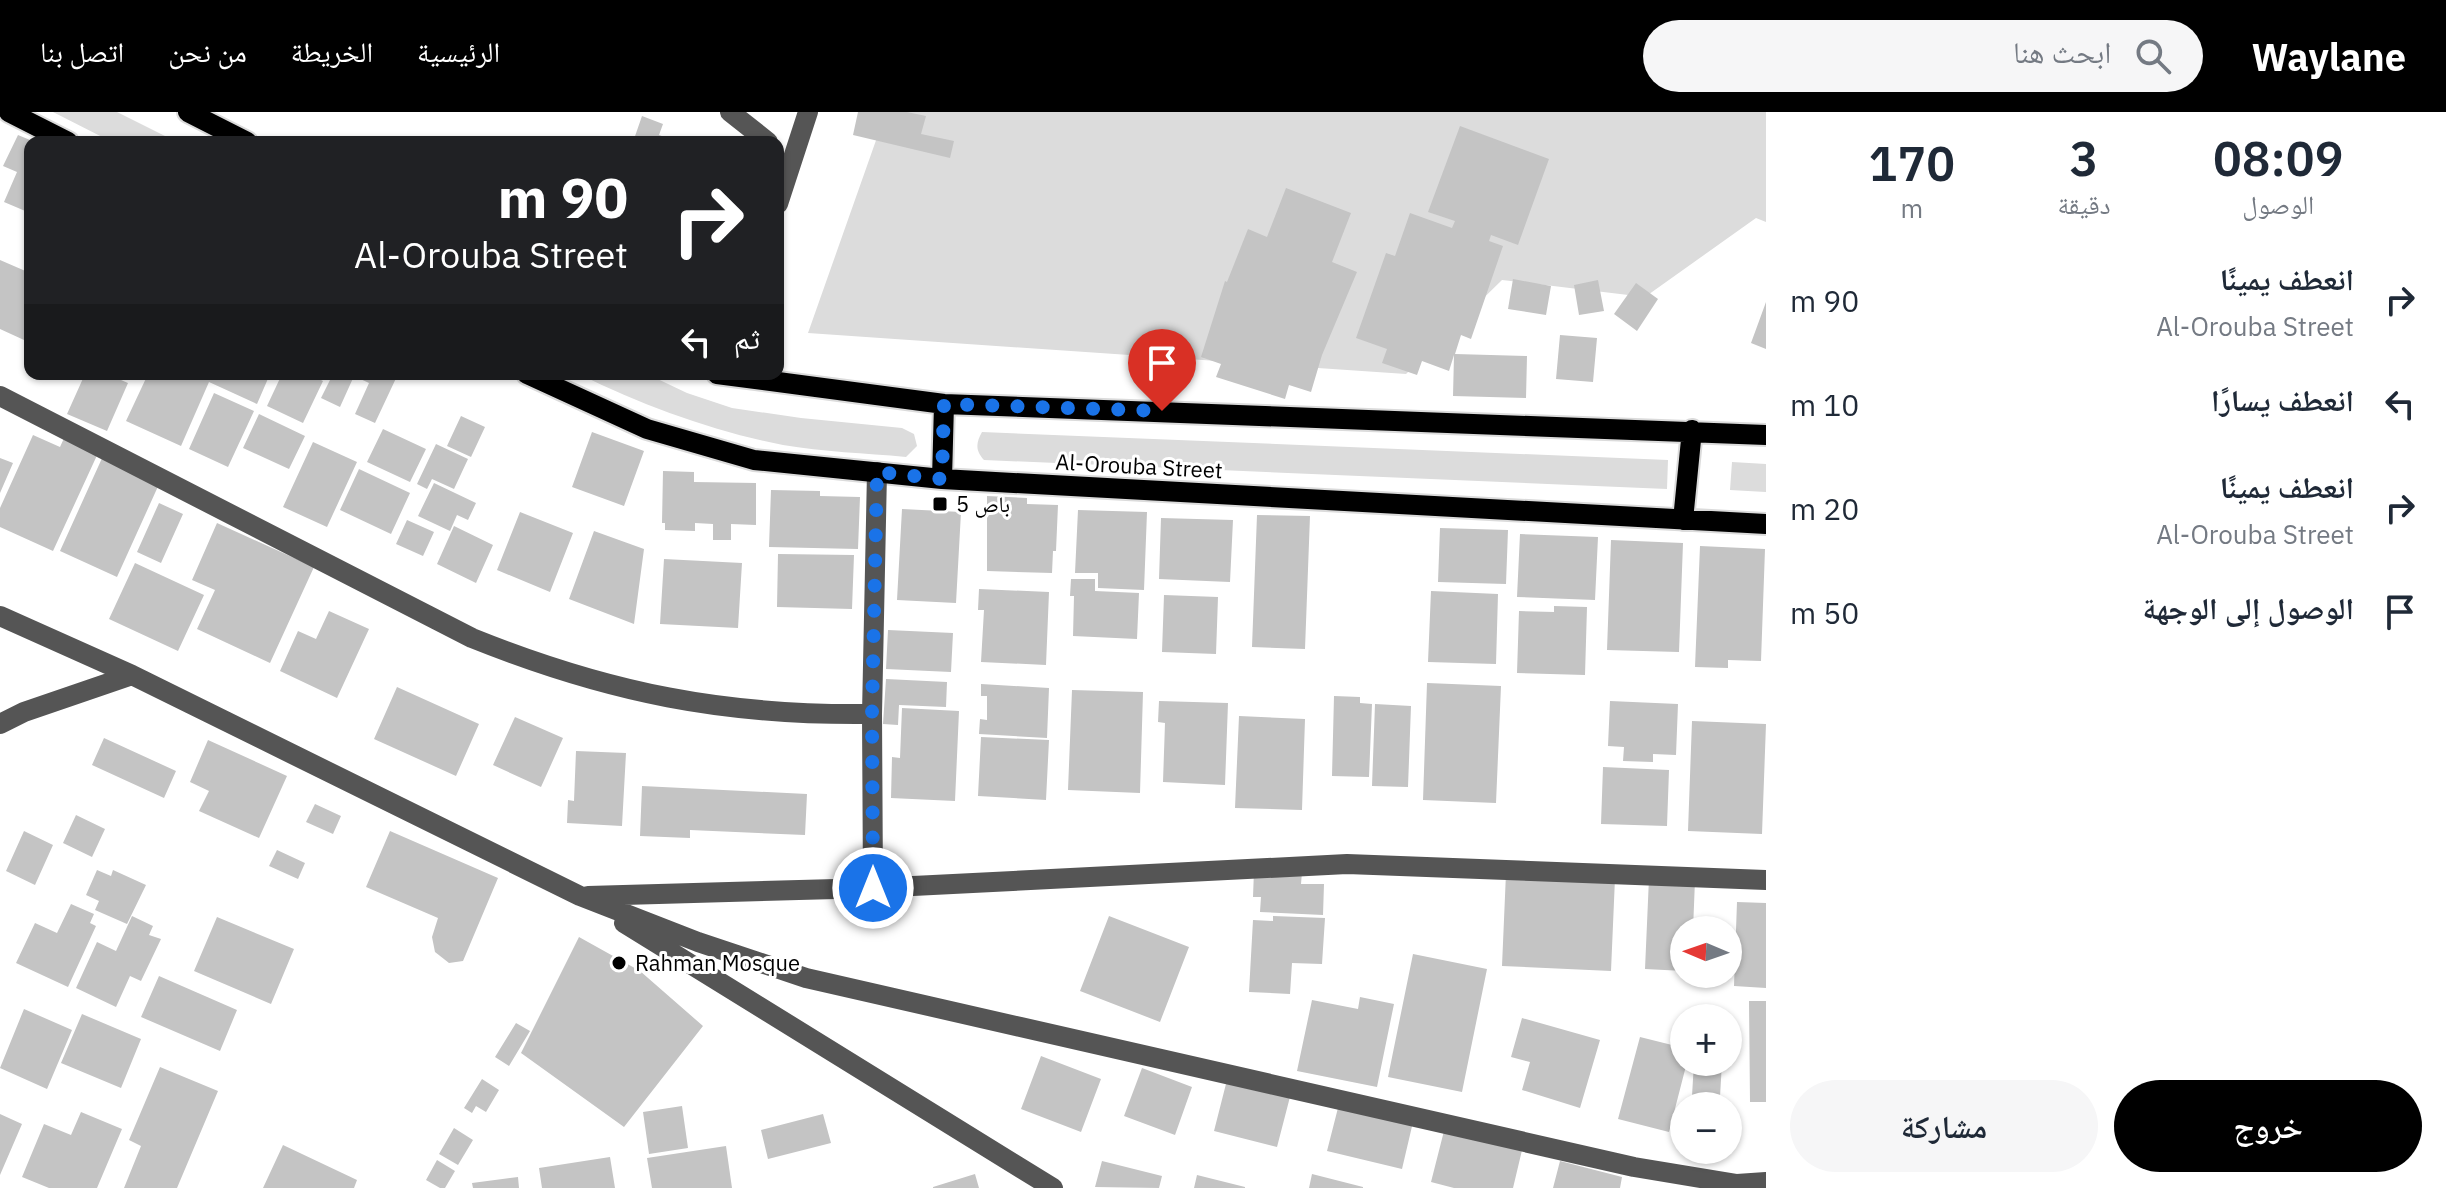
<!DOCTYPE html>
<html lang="ar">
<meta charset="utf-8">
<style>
body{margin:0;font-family:"IBM Plex Sans","Noto Naskh Arabic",sans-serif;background:#f6f6f7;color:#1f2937;direction:rtl;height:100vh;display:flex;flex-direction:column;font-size:30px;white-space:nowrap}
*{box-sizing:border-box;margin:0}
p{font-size:26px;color:#747a83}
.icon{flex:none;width:44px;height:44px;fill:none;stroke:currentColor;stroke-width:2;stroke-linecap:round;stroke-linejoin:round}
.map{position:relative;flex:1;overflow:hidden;direction:ltr}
.panel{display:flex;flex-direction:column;background:#fff;width:680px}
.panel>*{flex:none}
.banner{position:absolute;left:24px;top:24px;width:760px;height:244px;border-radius:16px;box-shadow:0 2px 6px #0004;direction:rtl;background:#202124;color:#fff;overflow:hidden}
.needle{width:52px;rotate:272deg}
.fabs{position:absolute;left:1670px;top:804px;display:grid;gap:16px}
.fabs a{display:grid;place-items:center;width:72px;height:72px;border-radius:50%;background:#fff;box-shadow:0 2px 6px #0004;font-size:40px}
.pin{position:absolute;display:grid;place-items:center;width:68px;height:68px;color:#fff;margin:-82px -34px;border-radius:50% 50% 50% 0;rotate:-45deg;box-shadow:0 0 8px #0007}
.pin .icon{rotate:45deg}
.me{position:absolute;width:88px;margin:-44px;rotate:0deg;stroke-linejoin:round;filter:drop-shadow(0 0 6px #0008)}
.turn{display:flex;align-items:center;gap:28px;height:168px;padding:0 24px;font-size:36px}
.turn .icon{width:104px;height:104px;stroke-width:2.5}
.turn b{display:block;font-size:56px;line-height:68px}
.then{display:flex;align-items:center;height:76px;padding:0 24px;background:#0003;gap:16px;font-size:30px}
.eta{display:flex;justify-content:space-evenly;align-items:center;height:136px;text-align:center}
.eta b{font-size:48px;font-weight:600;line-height:56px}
.cta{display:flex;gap:16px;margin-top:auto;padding:16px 24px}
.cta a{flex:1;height:92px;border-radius:48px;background:#000;color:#fff;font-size:32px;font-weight:600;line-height:92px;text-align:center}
.cta a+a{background:#f6f6f7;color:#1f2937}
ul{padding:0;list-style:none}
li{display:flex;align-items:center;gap:24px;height:104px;padding:0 24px}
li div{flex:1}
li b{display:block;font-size:30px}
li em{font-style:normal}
header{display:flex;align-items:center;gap:48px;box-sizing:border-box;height:112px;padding:0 40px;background:#000;color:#fff}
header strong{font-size:38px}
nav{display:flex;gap:44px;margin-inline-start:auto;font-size:28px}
.search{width:560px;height:72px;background:#f6f6f7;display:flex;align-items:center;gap:20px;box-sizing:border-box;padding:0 28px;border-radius:44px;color:#747a83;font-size:30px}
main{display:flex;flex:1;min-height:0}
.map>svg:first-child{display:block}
.green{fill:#dcdcdc}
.building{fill:#c4c4c4}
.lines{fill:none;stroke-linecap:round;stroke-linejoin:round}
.major-casing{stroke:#dbdbdb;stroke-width:24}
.minor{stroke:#555;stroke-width:20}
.major{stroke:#000;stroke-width:20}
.route{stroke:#1a73e8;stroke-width:14;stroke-dasharray:0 25.2}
.poi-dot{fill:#000;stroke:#fff;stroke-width:3}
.labels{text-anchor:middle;stroke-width:6;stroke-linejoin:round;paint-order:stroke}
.street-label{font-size:22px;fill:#000;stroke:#fff}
.poi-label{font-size:22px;fill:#000;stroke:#fff;text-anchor:start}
</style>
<header>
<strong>Waylane</strong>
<div class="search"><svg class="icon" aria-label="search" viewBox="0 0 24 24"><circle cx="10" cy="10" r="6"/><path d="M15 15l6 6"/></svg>ابحث هنا</div>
<nav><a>الرئيسية</a><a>الخريطة</a><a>من نحن</a><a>اتصل بنا</a></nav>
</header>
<main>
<section class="panel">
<div class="eta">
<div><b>08:09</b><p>الوصول</p></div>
<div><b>3</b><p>دقيقة</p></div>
<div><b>170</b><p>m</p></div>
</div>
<ul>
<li><svg class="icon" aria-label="right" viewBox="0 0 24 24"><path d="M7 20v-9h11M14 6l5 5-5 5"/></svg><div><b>انعطف يمينًا</b><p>Al-Orouba Street</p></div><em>90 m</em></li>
<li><svg class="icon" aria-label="left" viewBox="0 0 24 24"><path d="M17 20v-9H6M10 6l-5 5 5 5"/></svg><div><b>انعطف يسارًا</b></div><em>10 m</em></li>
<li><svg class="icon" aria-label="right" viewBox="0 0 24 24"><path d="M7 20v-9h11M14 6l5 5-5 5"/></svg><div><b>انعطف يمينًا</b><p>Al-Orouba Street</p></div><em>20 m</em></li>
<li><svg class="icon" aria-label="arrive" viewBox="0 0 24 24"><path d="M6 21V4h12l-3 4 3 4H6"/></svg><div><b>الوصول إلى الوجهة</b></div><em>50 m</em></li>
</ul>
<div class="cta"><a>خروج</a><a>مشاركة</a></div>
</section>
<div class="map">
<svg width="1766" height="1076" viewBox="0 0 1766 1076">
<rect width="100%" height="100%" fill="#fff"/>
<path class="green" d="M53 0H117L177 30H112Z
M886 0H1766V110L1756 106 1645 185 1502 168 1406 262 808 221Z
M579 262H647L687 281 732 296 801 306 902 316 914 322 917 334 906 345C865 341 823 340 783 333 712 319 644 294 579 262Z
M982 320 1668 348 1667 377 984 348C975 338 976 331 982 320Z
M1732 350 1766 352V380L1730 378Z"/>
<path class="building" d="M858 0H907L926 4 921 22 954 29 950 46 853 23Z
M642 4 663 12 659 23 678 30H633Z
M1460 14 1549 47 1518 133 1491 123 1489 129 1503 134 1471 227 1461 223 1455 242 1527 244 1526 286 1453 284 1454 243 1449 259 1422 249 1417 263 1382 251 1387 237 1356 226 1386 141 1395 144 1410 101 1452 116 1455 109 1428 100Z
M18 23 30 28V101L4 90 17 60 3 54Z
M1286 76 1351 101 1332 150 1357 160 1322 243 1311 280 1289 273 1285 287 1216 265 1221 252 1201 245 1225 169 1227 170 1248 117 1267 125Z
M0 148 30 161V215L24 228 0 217Z
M1513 167 1551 174 1546 203 1508 197Z
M1598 168 1604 199 1579 203 1574 173Z
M1636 171 1658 187 1637 219 1614 202Z
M1766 190V237L1751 231Z
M1560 223 1597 226 1593 270 1556 267Z
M85 262H107L128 271 107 319 67 302Z
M148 262H200L212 267 214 262H270L257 292 209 270 181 334 126 309Z
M282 262H309L323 269 303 311 267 294Z
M333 262H398L375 311 355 302 369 271 354 264 340 295 321 286Z
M214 281 254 299 228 355 189 337Z
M259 302 305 324 289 357 243 336Z
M461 304 485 315 471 345 447 334Z
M383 317 426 337 410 370 367 350Z
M592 320 644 339 624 394 572 375Z
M33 323 60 335 65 324 99 339 53 439 0 415V396Z
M313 330 357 350 327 415 283 395Z
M436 332 468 347 454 377 432 367 427 377 417 372Z
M103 344 160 370 117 465 60 439Z
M0 346 13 351 0 381Z
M359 357 410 381 391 422 340 398Z
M663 359 694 360V370L756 371V413L731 412V428H713V412L695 411V419L665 418V411H662Z
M434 371 476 391 468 408 457 403 450 419 418 404Z
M771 378 820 379V384L860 385 858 437 769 435Z
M987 384 1027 386V392L1058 393 1056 439H1053L1052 461 987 459Z
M159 391 183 402 161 451 137 440Z
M902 397 961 400 956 491 897 488Z
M1078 398 1147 400 1144 478 1098 476V461H1075Z
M520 400 573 421 550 480 497 458Z
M1257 403 1310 404 1305 537 1252 535Z
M1161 406 1233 408 1230 470 1159 467Z
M407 408 434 420 423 444 396 432Z
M217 411 314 455 270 551 197 517 215 478 192 468Z
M454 414 493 433 476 471 437 452Z
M1440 416 1508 418 1506 472 1438 470Z
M594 419 644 437 634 512 569 487Z
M1520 422 1598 425 1595 488 1517 485Z
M1611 428 1683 431 1679 540 1607 538Z
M1700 434 1765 437 1761 549 1728 548V556L1695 555Z
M778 442 854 443 852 497 777 495Z
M664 447 742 451 738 516 660 512Z
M135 451 204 483 178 539 109 507Z
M1071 467H1095V479L1139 481 1137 527 1073 524 1074 484H1070Z
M979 477 1049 480 1046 553 981 550 984 498H978Z
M1431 479 1498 482 1496 552 1428 550Z
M1164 483 1218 485 1216 542 1162 540Z
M1554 494 1587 495 1585 563 1517 561 1519 499 1554 500Z
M329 499 369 517 337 586 280 559 298 519 316 527Z
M888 518 953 521 951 560 886 557Z
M886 567 947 570 946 595 899 593 898 613 883 612Z
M1427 571 1501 574 1496 691 1423 688Z
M981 572 1049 576 1047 626 979 622 980 607 987 608V584H981Z
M397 575 479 612 456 664 374 627Z
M1072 578 1143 580 1140 681 1068 678Z
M1334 584 1360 585V591L1372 592 1369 665 1332 664Z
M1159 589 1228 591 1225 673 1163 670 1165 611 1158 610Z
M1610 589 1678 592 1676 643 1653 642V650L1623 649 1624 635 1608 634Z
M1375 592 1411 594 1408 675 1372 674Z
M902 596 959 599 955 689 891 686 892 645 900 646Z
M1239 604 1305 607 1302 698 1235 696Z
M515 605 563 626 541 675 493 653Z
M1692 609 1766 612 1762 722 1688 719Z
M981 625 1049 628 1046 688 978 684Z
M104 626 176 659 164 686 92 653Z
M208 628 287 664 259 726 199 699 209 679 190 670Z
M576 639 626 641 622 714 567 711 568 688 574 689Z
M1603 655 1669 658 1667 714 1601 712Z
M642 674 807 682 805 723 690 718V726L640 724Z
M315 692 341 704 333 722 306 710Z
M76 703 105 717 92 745 63 731Z
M24 719 53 733 35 773 6 759Z
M390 719 498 766 463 849 449 851 435 840 432 825 438 806 366 775Z
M277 738 305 751 298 767 269 754Z
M97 758 111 764 113 758 146 773 127 812 95 798 99 789 86 783Z
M1254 758 1302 760 1301 772H1324L1323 803 1260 800 1261 785H1253Z
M1506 761 1615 766 1611 859 1502 854Z
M1649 766 1695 768 1693 818H1684V859L1645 857Z
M1737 790 1766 791V876L1734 874Z
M71 792 94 802 90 811 96 814 68 875 16 851 35 811 57 821Z
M132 804 153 814 149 823 161 827 141 869 130 864 116 895 76 876 97 830 116 839Z
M1109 804 1189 835 1160 910 1080 879Z
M1273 804 1325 806 1322 852 1292 851 1290 882 1249 880 1253 808 1273 809Z
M217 805 294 837 271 892 194 859Z
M579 825 640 859 703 914 624 1015 521 941Z
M1413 842 1487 857 1462 980 1388 965Z
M159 864 237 898 220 939 141 905Z
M1360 885 1394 892 1377 975 1297 959 1312 888 1358 897Z
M1749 889H1766V990H1750Z
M24 897 72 918 47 977 0 956Z
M82 902 141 927 121 976 61 951Z
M1522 906 1600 928 1580 996 1522 978 1530 950 1511 945Z
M516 911 530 919 509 954 495 945Z
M1640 925 1684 936V950H1687L1669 1020 1618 1007Z
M1041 944 1101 967 1081 1020 1021 997Z
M1694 950H1722L1720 985 1692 984Z
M160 955 218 979 177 1076H124L141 1034 129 1028Z
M1142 956 1192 975 1175 1023 1124 1004Z
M1228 964 1291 981 1277 1035 1214 1019Z
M482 967 499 978 486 1000 476 994 472 1001 464 996Z
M1339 992 1413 1010 1402 1057 1327 1039Z
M682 994 688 1036 649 1042 643 1000Z
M81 1000 122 1017 97 1076H49L22 1065 44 1012 71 1023Z
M0 1002 22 1012 0 1063Z
M823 1002 831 1031 768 1047 761 1018Z
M1445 1015 1523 1034 1513 1076H1454L1431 1070Z
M454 1016 473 1028 458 1053 439 1042Z
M283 1033 357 1068 354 1076H263Z
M726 1034 732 1076H652L647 1046Z
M610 1045 615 1076H542L539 1056Z
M437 1048 455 1059 445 1076H440L426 1068Z
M1102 1049 1162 1064 1159 1076 1095 1075Z
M1560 1049 1622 1065 1620 1076H1553Z
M975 1062 979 1076H933V1075Z
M1312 1062 1363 1075V1076H1309Z
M1197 1063 1245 1075V1076H1194Z
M518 1065 519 1076H473L472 1071Z"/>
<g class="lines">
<g class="major-casing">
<path id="major" d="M9 0 68 30
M188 0 247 30
M527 262 647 317 754 348 942 367 1766 412
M717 262 944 292 1766 323
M942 367 944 292
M1683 408 1692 318"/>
</g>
<path class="minor" d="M730 0 768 30
M778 92 808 0
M0 284 472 526C609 581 725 604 872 602
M0 504 132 563 580 784 698 830 806 866 1634 1055 1737 1072 1766 1070
M0 612 24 600 132 563
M873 776 872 602 877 360
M588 784 873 776 1347 752 1766 768
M624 811 1053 1076"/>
<use href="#major" class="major"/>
</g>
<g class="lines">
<path class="route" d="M873 776 872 602 877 360 942 367 944 292 1162 299"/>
</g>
<g class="poi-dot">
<rect x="932" y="384" width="16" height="16" rx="4"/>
<circle cx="619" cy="851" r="8"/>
</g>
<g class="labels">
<g class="street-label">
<text transform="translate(1139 354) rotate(3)" y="8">Al-Orouba Street</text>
</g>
<g class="poi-label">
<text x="956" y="400">باص 5</text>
<text x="635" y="859">Rahman Mosque</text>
</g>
</g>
</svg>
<div class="fabs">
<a><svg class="needle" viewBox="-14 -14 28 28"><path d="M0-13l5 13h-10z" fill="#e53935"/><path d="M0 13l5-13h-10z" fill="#747a83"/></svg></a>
<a>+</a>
<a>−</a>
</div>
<div class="pin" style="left:1162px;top:299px;background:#d93025"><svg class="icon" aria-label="arrive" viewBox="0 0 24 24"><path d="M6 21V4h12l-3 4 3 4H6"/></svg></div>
<svg class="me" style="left:873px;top:776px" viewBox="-20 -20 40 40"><circle r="17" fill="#1a73e8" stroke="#fff" stroke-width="3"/><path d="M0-11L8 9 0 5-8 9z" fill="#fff"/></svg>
<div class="banner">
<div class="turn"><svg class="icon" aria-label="right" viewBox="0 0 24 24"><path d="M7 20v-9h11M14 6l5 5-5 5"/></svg><div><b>90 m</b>Al-Orouba Street</div></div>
<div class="then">ثم<svg class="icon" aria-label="left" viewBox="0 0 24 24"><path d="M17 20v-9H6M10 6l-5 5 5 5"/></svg></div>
</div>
</div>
</main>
